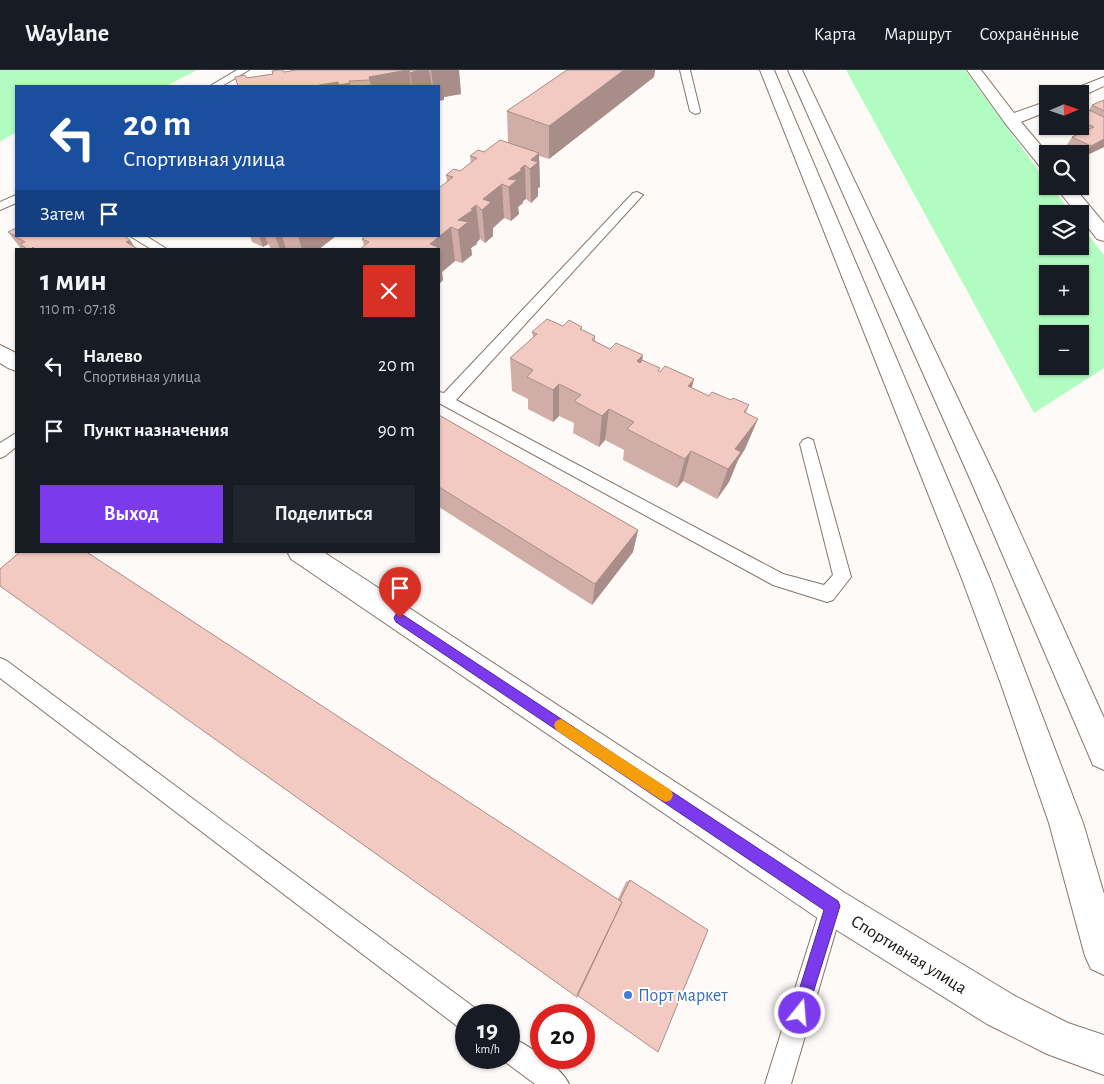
<!DOCTYPE html>
<html lang="ru">
<meta charset="utf-8">
<style>
body{margin:0;font-family:"Alegreya Sans",sans-serif;background:#20242c;color:#f1f3f6;height:100vh;display:flex;flex-direction:column;font-size:19px;white-space:nowrap}
*{box-sizing:border-box;margin:0}
p{font-size:16px;color:#9ea1a6}
.icon{flex:none;width:28px;height:28px;fill:none;stroke:currentColor;stroke-width:2;stroke-linecap:round;stroke-linejoin:round}
.map{position:relative;flex:1;overflow:hidden}
.panel{position:absolute;left:15px;top:178px;width:425px;height:305px;display:flex;flex-direction:column;background:#171b24;border-radius:0px;box-shadow:0 1px 4px #0004}
.panel>*{flex:none}
.top-card{position:absolute;left:15px;top:15px;width:425px;height:152px;border-radius:0px;box-shadow:0 1px 4px #0004;background:#1a4fa0;color:#fff;overflow:hidden}
.needle{width:32px;rotate:88deg}
.fabs{position:absolute;left:1039px;top:15px;display:grid;gap:10px}
.fabs a{display:grid;place-items:center;width:50px;height:50px;border-radius:0px;background:#171b24;box-shadow:0 1px 4px #0004;font-size:25px}
.speed{position:absolute;left:455px;top:934px;display:flex;gap:10px;font-size:25px;font-weight:700;text-align:center}
.speed>*{display:grid;place-content:center;width:65px;height:65px;border-radius:50%;background:#171b24;box-shadow:0 1px 4px #0004;line-height:1}
.speed small{font-size:12px;font-weight:400}
.speed .limit{border:8px solid #d22;background:#fff;color:#111}
.pin{position:absolute;display:grid;place-items:center;width:42px;height:42px;color:#fff;margin:-51px -21px;border-radius:50% 50% 50% 0;rotate:-45deg;box-shadow:0 0 5px #0007}
.pin .icon{rotate:45deg}
.me{position:absolute;width:55px;margin:-28px;rotate:17deg;stroke-linejoin:round;filter:drop-shadow(0 0 4px #0008)}
.turn{display:flex;align-items:center;gap:18px;height:105px;padding:0 25px;font-size:22px}
.turn .icon{width:65px;height:65px;stroke-width:2.5}
.turn b{display:block;font-size:35px;line-height:42px}
.then{display:flex;align-items:center;height:48px;padding:0 25px;background:#0003;gap:10px;font-size:19px}
.round{display:grid;place-items:center;flex:none;width:52px;height:52px;border-radius:0px;background:#20242c}
.overview{display:flex;align-items:center;justify-content:space-between;height:85px;padding:0 25px}
h1{font-size:30px;font-weight:700;line-height:38px}
.cta{display:flex;gap:10px;margin-top:auto;padding:10px 25px}
.cta a{flex:1;height:58px;border-radius:0px;background:#7c3aed;color:#fff;font-size:20px;font-weight:700;line-height:58px;text-align:center}
.cta a+a{background:#20242c;color:#f1f3f6}
ul{padding:0;list-style:none}
li{display:flex;align-items:center;gap:15px;height:65px;padding:0 25px}
li div{flex:1}
li b{display:block;font-size:19px}
li em{font-style:normal}
header{display:flex;align-items:center;gap:30px;box-sizing:border-box;height:70px;padding:0 25px;background:#171b24;border-bottom:1px solid #363941}
header strong{font-size:24px}
nav{display:flex;gap:28px;margin-inline-start:auto;font-size:18px}
.map>svg:first-child{display:block}
.green{fill:#b1fdc1;fill-rule:evenodd}
.lines{fill:none;stroke-linecap:round;stroke-linejoin:round}
.service-casing{stroke:#867569;stroke-width:2}
.minor-casing{stroke:#867569;stroke-width:2}
.tertiary-casing{stroke:#867569;stroke-width:2}
.service{fill:#fff;fill-rule:evenodd}
.minor{fill:#fff;fill-rule:evenodd}
.tertiary{fill:#fff;fill-rule:evenodd}
.wall{fill:#d0aea7}
.shaded-wall{fill:#a98d88}
.building{fill:#f2cac2;stroke:#a98d88}
.route{fill:#7c3aed;stroke:#51269a}
.slow{fill:#f59e0b}
.shop-dot{fill:#3f7fe0;stroke:#fff;stroke-width:2}
.labels{text-anchor:middle;stroke-width:4;stroke-linejoin:round;paint-order:stroke}
.near-street-label{font-size:18px;fill:#1a140f;stroke:#fff}
.near-shop-label{font-size:18px;fill:#366cbe;stroke:#fff;text-anchor:start}
</style>
<header>
<strong>Waylane</strong>
<nav><a>Карта</a><a>Маршрут</a><a>Сохранённые</a></nav>
</header>
<div class="map">
<svg width="1104" height="1014" viewBox="0 0 1104 1014">
<rect width="100%" height="100%" fill="#fefaf7"/>
<path class="green" d="M0 0H197L166 16H16V62L0 72Z
M846 0H965L1047 112 1048 116H1051L1072 144H1048V176H1080V154L1104 185V298L1034 343ZM1048 204H1080V236H1048ZM1048 264H1080V296H1048Z"/>
<g class="lines">
<g class="service-casing">
<path id="service" d="M237 0H249L222 16H210Z
M680 0H690L700 41 699 43 695 44 690 41Z
M637 122 643 125 641 127 456 330 783 504 824 515 833 505 800 374 803 370 808 368 813 370 851 507 833 530 827 532 773 515 439 333V322L444 323 633 123Z
M16 125V133L0 140V132Z
M130 166H146L167 179H151Z
M16 363V377L5 386 0 388V373Z
M0 588 7 591 475 938 478 945H466V959L457 956 0 608Z
M832 825 840 828 843 836 791 1014H765L821 836 824 828Z
M509 967C525 972 562 998 569 1014H535L500 988H509Z"/>
</g>
<g class="minor-casing">
<path id="minor" d="M967 0H981L1014 43 1048 31V41L1021 52 1048 84V100L1042 99 1005 53Z
M1104 7V16L1080 27V24H1067L1069 21Z
M1055 116H1073L1104 153V171L1097 169 1080 147V144H1077Z
M0 275 16 283V301L8 298 0 293Z
M287 481H322L845 823 1015 926 1068 953 1104 965V1005L1047 984 987 954 819 849 291 489Z"/>
</g>
<g class="tertiary-casing">
<path id="tertiary" d="M760 0H774L990 509 1083 753 1104 824V905L1091 899 1085 886 1049 753 1001 614 962 509Z
M788 0H802L997 411 1104 648V700L1093 695 971 411Z"/>
</g>
<use href="#service" class="service"/>
<use href="#minor" class="minor"/>
<use href="#tertiary" class="tertiary"/>
</g>
<path class="wall" d="M296 0H459L461 24 444 27V30L439 16H238L247 8Z
M567 0H655L654 7 549 89 539 86 540 117 538 118V126L531 133 526 129 523 131V133L518 137 519 144 511 151 504 148 493 158V166L485 173 480 169 477 172V174L471 178 472 185 462 193 455 191 442 202 443 210 439 214V179L364 176 362 169 439 166 447 112 446 105 460 101 471 93 470 86 484 82 508 73 507 41Z
M1104 30V77L1083 87 1080 86V84H1076L1065 78 1072 67 1078 64 1060 56H1080V36L1089 40 1092 35Z
M8 162 134 177 138 179H21Z
M250 166H336L319 179H271L269 175 268 174 263 177 252 172Z
M563 256 582 257V260L595 266V271L610 279 642 290 659 302 709 326 749 335 746 343 745 379 738 390 729 412 717 429 683 411 677 418 623 390 624 380 605 370 599 377 573 363 574 353 559 346 553 352 528 339V329L512 321 510 288 533 268 532 262Z
M439 345 638 460 633 482 592 535 439 437Z
M630 810 658 982 618 829 626 812Z"/>
<path class="shaded-wall" d="M409 0 411 16H371L369 7Z
M419 0H429L432 16H412L410 3Z
M431 0H459L461 24 444 27V30L439 31V16H433Z
M624 0H655L654 7 549 89V56Z
M338 12 339 16H314Z
M350 13 351 16H340L339 15Z
M1104 69V77L1083 87 1091 76Z
M539 83 540 117 538 118V126L531 133 530 99 531 90Z
M525 95 526 129 523 131V133L518 137 519 144 511 151 508 109Z
M502 114 504 148 493 158V166L485 173 482 140 483 129Z
M476 135 480 169 477 172V174L471 178 472 185 462 193 458 160V150Z
M451 157 455 191 442 202 443 210 439 214V179H431L430 174Z
M259 166H265L268 174 263 177Z
M275 166H282L286 179H280Z
M298 166H336L319 179H302Z
M130 170 136 179 126 172Z
M643 285 638 318 637 291Z
M694 309 686 341 688 316Z
M559 314V346L553 352V320Z
M609 339 605 370 599 377 602 346Z
M758 349 745 379 738 390 729 412 717 429 735 379Z
M691 381 683 411 677 418 685 389Z
M638 460 633 482 592 535 595 514Z"/>
<path class="building" d="M278 0H283L284 2 296 0H407L369 7 370 10 349 11 350 13 339 15 338 12 314 16H238L235 7 245 5 247 8 273 4 272 1Z
M409 0H419L410 3Z
M567 0H624L549 56 507 41Z
M1104 30V41L1092 35Z
M1080 36 1104 47V69L1091 76 1072 67 1094 57 1080 51Z
M500 70 539 83 531 90 538 92 530 99 525 95 520 99 522 100 508 109 517 110 509 117 502 114 483 129 491 132 482 140 476 135 471 139 473 140 458 150 468 152 458 160 451 157 430 174 438 177 435 179H360L369 172 362 169 365 166H439V118L453 107 446 105 454 99 460 101 477 88 470 86 478 80 484 82Z
M16 158V166H124L130 170 126 172 138 179H35L33 177 31 179H27L20 174 25 172 8 162Z
M547 249 563 256 569 250 582 257 580 259 595 266 592 270 610 279 616 273 643 285 637 291 640 293 642 290 660 298 658 301 660 302 665 296 694 309 688 316 709 326 712 322 731 330 733 328 749 335 744 342 758 349 735 379 741 382 728 399 691 381 685 389 627 359 634 352 609 339 602 346 574 331 581 325 559 314 553 320 527 307 533 300 510 288 537 264 532 262Z
M439 345 638 460 595 514 439 417Z
M21 481H85L622 832 577 927 0 516V499Z
M630 810 708 860 658 982 577 925 622 832 620 830Z"/>
<path class="route" d="M400 543 838 831 840 836 805 949 800 951 794 949 792 943 824 840 396 552 394 548 396 544Z"/>
<path class="slow" d="M561 649 671 720 673 725 671 730 666 732 661 730 556 660 554 655 556 651Z"/>
<circle class="shop-dot" cx="628" cy="925" r="5"/>
<g class="labels">
<g class="near-street-label">
<text transform="translate(909 884) rotate(32)" y="6">Спортивная улица</text>
</g>
<g class="near-shop-label">
<text x="638" y="931">Порт маркет</text>
</g>
</g>
</svg>
<div class="fabs">
<a><svg class="needle" viewBox="-14 -14 28 28"><path d="M0-13l5 13h-10z" fill="#e53935"/><path d="M0 13l5-13h-10z" fill="#9ea1a6"/></svg></a>
<a><svg class="icon" aria-label="search" viewBox="0 0 24 24"><circle cx="10" cy="10" r="6"/><path d="M15 15l6 6"/></svg></a>
<a><svg class="icon" aria-label="layers" viewBox="0 0 24 24"><path d="M12 4l9 5-9 5-9-5zM3 14l9 5 9-5"/></svg></a>
<a>+</a>
<a>−</a>
</div>
<div class="speed"><div>19<small>km/h</small></div><div class="limit">20</div></div>
<div class="pin" style="left:400px;top:548px;background:#d93025"><svg class="icon" aria-label="arrive" viewBox="0 0 24 24"><path d="M6 21V4h12l-3 4 3 4H6"/></svg></div>
<svg class="me" style="left:800px;top:943px" viewBox="-20 -20 40 40"><circle r="17" fill="#7c3aed" stroke="#fff" stroke-width="3"/><path d="M0-11L8 9 0 5-8 9z" fill="#fff"/></svg>
<div class="top-card">
<div class="turn"><svg class="icon" aria-label="left" viewBox="0 0 24 24"><path d="M17 20v-9H6M10 6l-5 5 5 5"/></svg><div><b>20 m</b>Спортивная улица</div></div>
<div class="then">Затем<svg class="icon" aria-label="arrive" viewBox="0 0 24 24"><path d="M6 21V4h12l-3 4 3 4H6"/></svg></div>
</div>
<section class="panel">
<div class="overview"><div><h1>1 мин</h1><p>110 m · 07:18</p></div><a class="round" style="background:#d93025;color:#fff"><svg class="icon" aria-label="close" viewBox="0 0 24 24"><path d="M6 6l12 12M18 6L6 18"/></svg></a></div>
<ul>
<li><svg class="icon" aria-label="left" viewBox="0 0 24 24"><path d="M17 20v-9H6M10 6l-5 5 5 5"/></svg><div><b>Налево</b><p>Спортивная улица</p></div><em>20 m</em></li>
<li><svg class="icon" aria-label="arrive" viewBox="0 0 24 24"><path d="M6 21V4h12l-3 4 3 4H6"/></svg><div><b>Пункт назначения</b></div><em>90 m</em></li>
</ul>
<div class="cta"><a>Выход</a><a>Поделиться</a></div>
</section>
</div>
